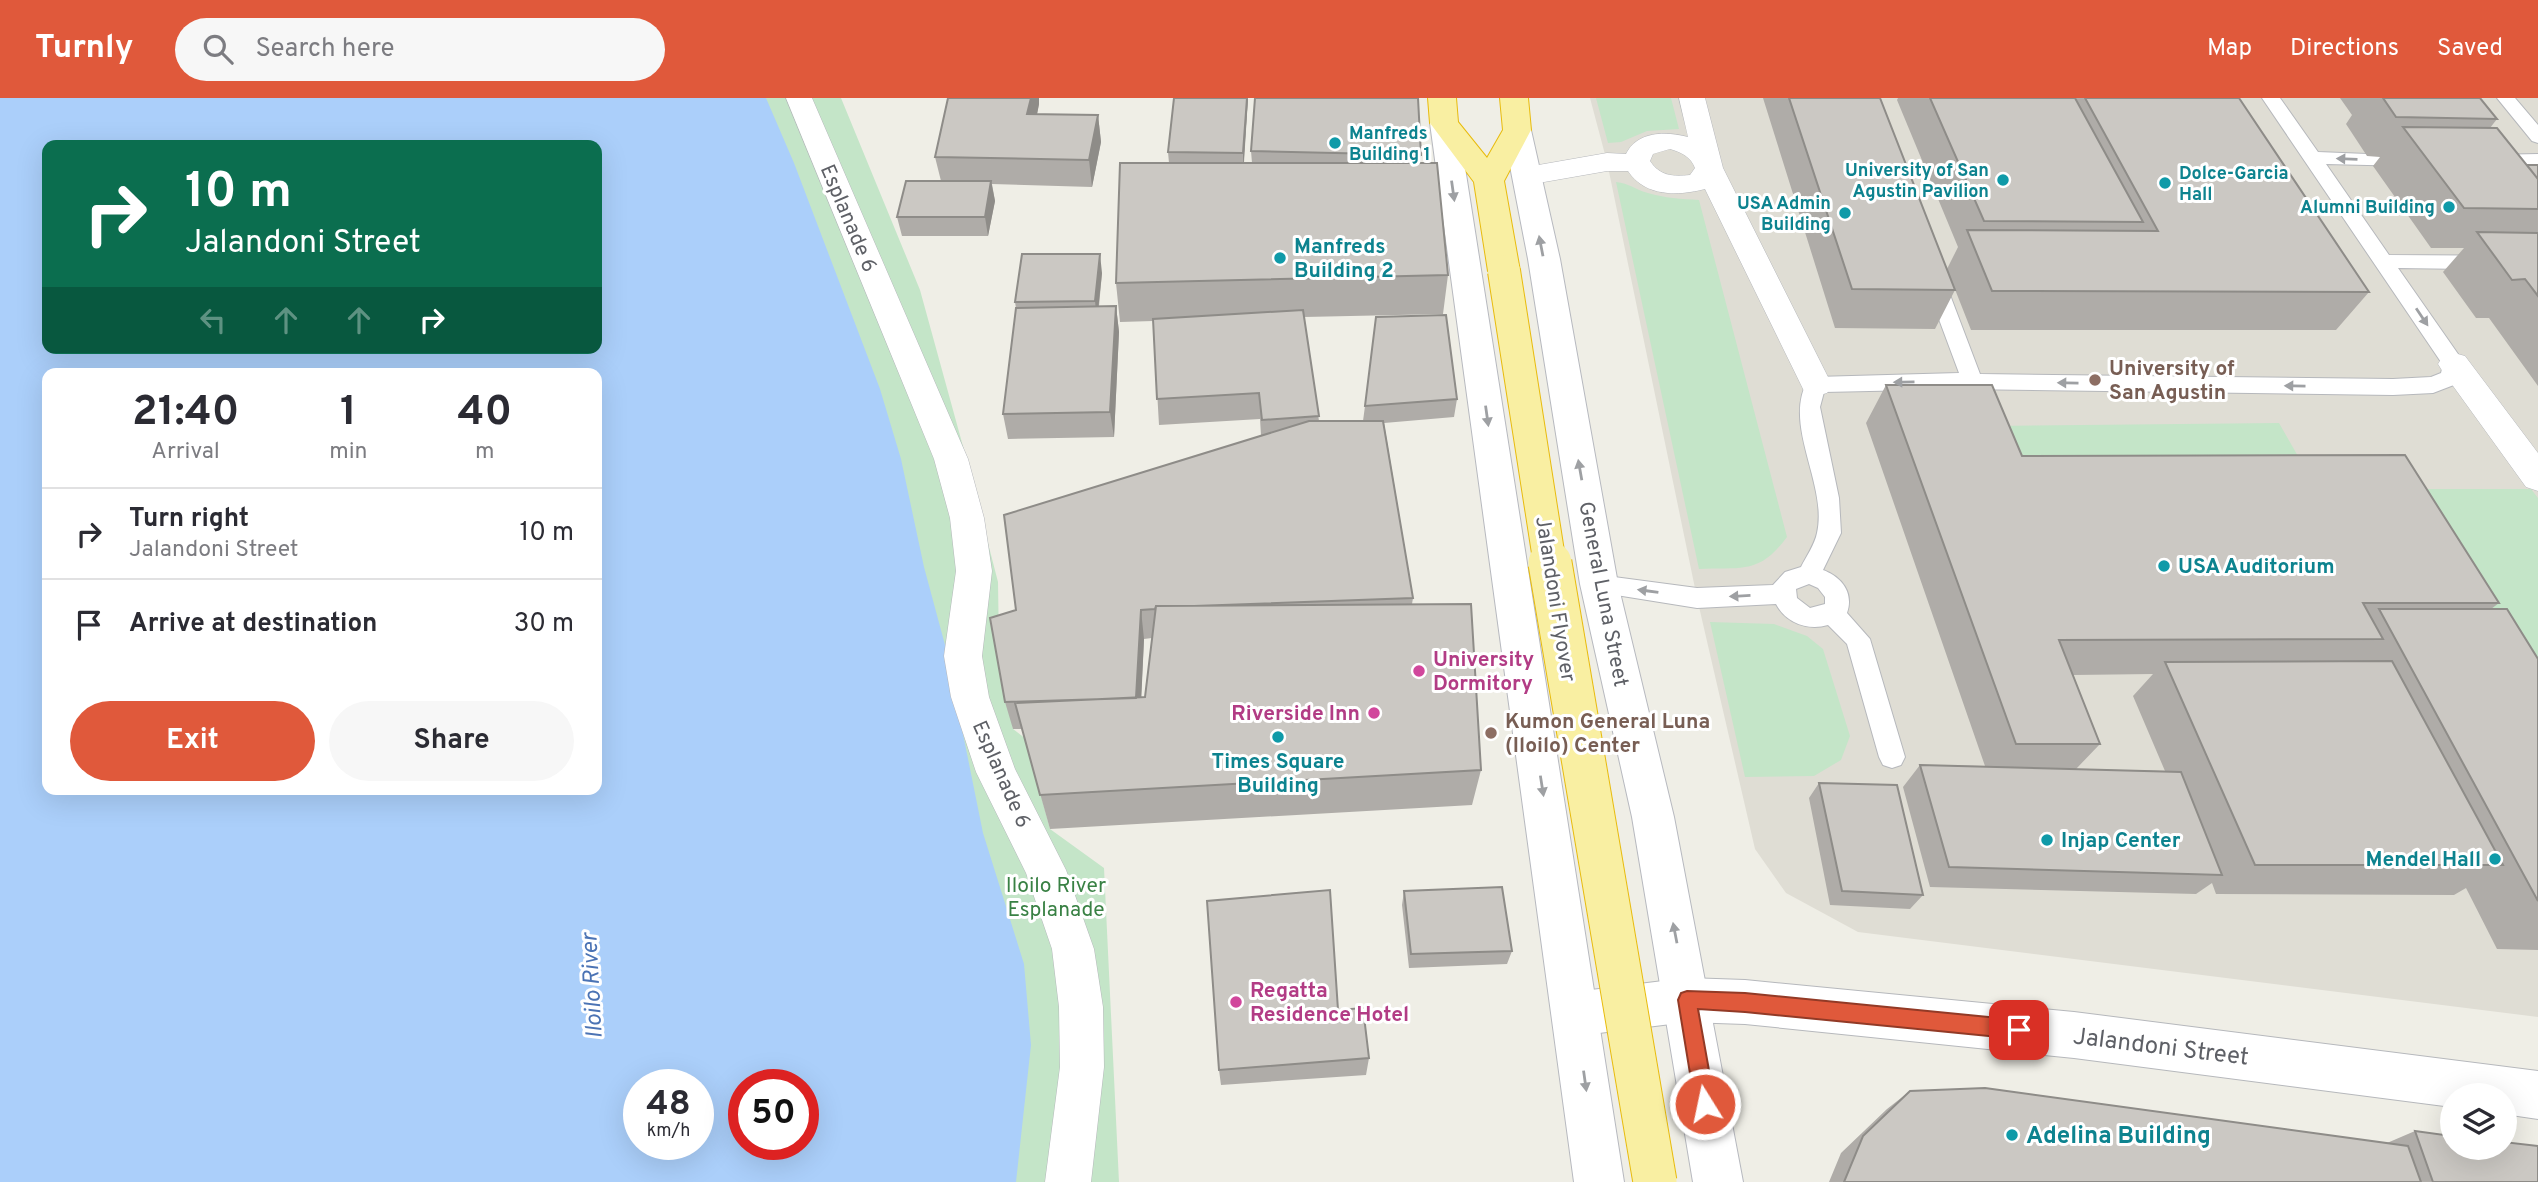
<!DOCTYPE html>
<style>
body{margin:0;font-family:Overpass,sans-serif;background:#f7f7f7;color:#2b2b33;height:100vh;display:flex;flex-direction:column;font-size:26px;white-space:nowrap}
*{box-sizing:border-box;margin:0}
p{font-size:23px;color:#7c7c81}
.icon{flex:none;width:38px;height:38px;fill:none;stroke:currentColor;stroke-width:2;stroke-linecap:round;stroke-linejoin:round}
.map{position:relative;flex:1;overflow:hidden}
.side{position:absolute;left:42px;top:270px;width:560px;height:427px;display:flex;flex-direction:column;background:#fff;border-radius:14px;box-shadow:0 7px 28px #0002}
.side>*{flex:none}
.hud{position:absolute;left:42px;top:42px;width:560px;height:214px;border-radius:14px;box-shadow:0 7px 28px #0002;background:#0b6e4f;color:#fff;overflow:hidden}
.fabs{position:absolute;left:2440px;top:985px;display:grid;gap:14px}
.fabs a{display:grid;place-items:center;width:77px;height:77px;border-radius:50%;background:#fff;box-shadow:0 7px 28px #0002;font-size:35px}
.speed{position:absolute;left:623px;top:971px;display:flex;gap:14px;font-size:35px;font-weight:700;text-align:center}
.speed>*{display:grid;place-content:center;width:91px;height:91px;border-radius:50%;background:#fff;box-shadow:0 7px 28px #0002;line-height:1}
.speed small{font-size:18px;font-weight:400}
.speed .limit{border:10px solid #d22;background:#fff;color:#111}
.pin{position:absolute;display:grid;place-items:center;width:60px;height:60px;color:#fff;margin:-30px;border-radius:14px;box-shadow:0 4px 10px #0006}
.me{position:absolute;width:77px;margin:-38px;rotate:350deg;stroke-linejoin:round;filter:drop-shadow(0 0 5px #0008)}
.turn{display:flex;align-items:center;gap:24px;height:147px;padding:0 28px;font-size:32px}
.turn .icon{width:91px;height:91px;stroke-width:2.5}
.turn b{display:block;font-size:49px;line-height:60px}
.lanes{display:flex;align-items:center;height:66px;padding:0 28px;background:#0003;justify-content:center;gap:35px;direction:ltr}
.lanes .off{opacity:.35}
.eta{display:flex;justify-content:space-evenly;align-items:center;height:119px;text-align:center}
.eta b{font-size:42px;font-weight:700;line-height:49px}
.button{display:flex;gap:14px;margin-top:auto;padding:14px 28px}
.button a{flex:1;height:80px;border-radius:42px;background:#e0593b;color:#fff;font-size:28px;font-weight:700;line-height:80px;text-align:center}
.button a+a{background:#f7f7f7;color:#2b2b33}
ul{padding:0;list-style:none}
li{display:flex;align-items:center;gap:21px;height:91px;padding:0 28px;border-top:2px solid #e1e1e2}
li div{flex:1}
li b{display:block;font-size:26px}
li em{font-style:normal}
header{display:flex;align-items:center;gap:42px;box-sizing:border-box;height:98px;padding:0 35px;background:#e0593b;color:#fff}
header strong{font-size:33px}
nav{display:flex;gap:38px;margin-inline-start:auto;font-size:24px}
.search{width:490px;height:63px;background:#f7f7f7;display:flex;align-items:center;gap:18px;box-sizing:border-box;padding:0 24px;border-radius:38px;color:#7c7c81;font-size:26px}
.map>svg:first-child{display:block}
.education{fill:#dfddd4}
.green{fill:#c4e5c8}
.water{fill:#abcffa;fill-rule:evenodd}
.lines{fill:none;stroke-linecap:round;stroke-linejoin:round}
.service-casing{stroke:#b6b8bc;stroke-width:2}
.pedestrian-casing{stroke:#b6b8bc;stroke-width:1}
.tertiary-casing{stroke:#b6b8bc;stroke-width:2}
.secondary-casing{stroke:#b7b9bf;stroke-width:2}
.trunk-casing{stroke:#e8bb0d;stroke-width:2}
.service{fill:#fff;fill-rule:evenodd}
.pedestrian{fill:#fff;fill-rule:evenodd}
.tertiary{fill:#fff;fill-rule:evenodd}
.secondary{fill:#fff;fill-rule:evenodd}
.trunk{fill:#f9efa2;fill-rule:evenodd}
.trunk-bridge-far1-casing{stroke:#e8bb0d;stroke-width:34;stroke-linecap:butt}
.trunk-bridge-casing{stroke:#e8bb0d;stroke-width:45;stroke-linecap:butt}
.trunk-bridge-far1{stroke:#f9efa2;stroke-width:32}
.trunk-bridge{stroke:#f9efa2;stroke-width:43}
.wall{fill:#afaca8;fill-rule:evenodd}
.shaded-wall{fill:#8e8c88}
.building{fill:#cbc8c3;stroke:#8e8c88;stroke-width:2}
.oneway{fill:#9ea0a3}
.route{fill:#e0593b;stroke:#923a26;stroke-width:2}
.culture-dot{fill:#0f9aa8;stroke:#fff;stroke-width:2.5}
.education-dot{fill:#8d6e63;stroke:#fff;stroke-width:2.5}
.hotel-dot{fill:#d1479c;stroke:#fff;stroke-width:2.5}
.labels{text-anchor:middle;stroke-width:6;stroke-linejoin:round;paint-order:stroke}
.far-culture-label{font-size:18px;font-weight:bold;fill:#0d838f;stroke:#fff;text-anchor:end}
.street-label{font-size:21px;fill:#5e6066;stroke:#fff}
.culture-label{font-size:21px;font-weight:bold;fill:#0d838f;stroke:#fff;text-anchor:start}
.education-label{font-size:21px;font-weight:bold;fill:#785e54;stroke:#fff;text-anchor:start}
.hotel-label{font-size:21px;font-weight:bold;fill:#b23c85;stroke:#fff;text-anchor:start}
.park-label{font-size:21px;fill:#398144;stroke:#fff}
.water-label{font-size:23px;font-style:italic;fill:#4b73b4;stroke:#fff}
.near-street-label{font-size:24px;fill:#5e6066;stroke:#fff}
.near-culture-label{font-size:24px;font-weight:bold;fill:#0d838f;stroke:#fff;text-anchor:start}
</style>
<header>
<strong>Turnly</strong>
<div class="search"><svg class="icon" aria-label="search" viewBox="0 0 24 24"><circle cx="10" cy="10" r="6"/><path d="M15 15l6 6"/></svg>Search here</div>
<nav><a>Map</a><a>Directions</a><a>Saved</a></nav>
</header>
<div class="map">
<svg width="2538" height="1084" viewBox="0 0 2538 1084">
<rect width="100%" height="100%" fill="#efeee6"/>
<path class="education" d="M1590 0H2538V919L1858 834 1786 795 1755 751 1697 500 1607 64Z"/>
<path class="green" d="M734 0H841L920 192 964 352 998 484 999 549 1013 631 1026 641 1050 731 1104 770 1119 1084H954Z
M1596 0H1671L1679 31 1647 33 1621 44 1608 45Z
M1616 84C1629 85 1636 92 1648 95 1665 100 1681 101 1699 102L1787 439C1759 477 1742 469 1699 471Z
M2279 325 2318 393 2020 392 1992 328Z
M2380 391H2531L2538 400V597Z
M1710 524 1774 526 1807 538 1823 551 1850 638 1841 662 1814 678 1745 679Z"/>
<path class="water" d="M0 0H766L794 65 880 291 901 361 924 469 945 547 983 735 1024 866 1031 947 1016 1084H0ZM47 47H597V250H47ZM47 275H597V691H47ZM639 987H698V1046H639ZM744 987H803V1046H744Z"/>
<g class="lines">
<g class="service-casing">
<path id="service" d="M2262 0H2280L2318 54 2416 58 2418 62 2416 66 2409 68 2326 66 2389 157 2538 158V172L2398 170 2465 266 2459 285 2433 295 2393 297 1961 291 1824 294 1820 309 1839 400 1841 435 1823 472C1842 479 1854 495 1847 515L1870 541 1905 659 1901 667 1892 670 1883 667 1879 659 1847 546 1828 527C1808 533 1786 525 1776 506L1697 510 1591 493 1587 486 1591 479 1599 477 1697 490 1773 487 1785 474 1801 469C1806 459 1815 446 1817 435 1828 386 1782 327 1808 282L1816 279 1959 275 1924 181 1927 176H1941L1944 181 1980 276 2393 281 2431 279 2441 275 2443 267ZM1809 486 1818 490 1825 499V506L1810 510 1797 500 1796 491Z
M2497 0H2515L2538 27V45L2532 43Z
M2538 56V68L2491 69 2482 63 2491 57Z"/>
</g>
<g class="pedestrian-casing">
<path id="pedestrian" d="M786 0H812L968 361 984 420 992 473 982 558 989 599 1015 671 1066 772 1094 851 1103 909 1104 969 1091 1084H1045L1060 969 1059 909 1052 851 1026 775 976 674 951 599 944 558 956 473 950 420 934 361Z
M1679 0H1705L1723 70 1832 287 1827 295 1816 298 1805 295 1705 91C1678 98 1645 99 1628 73H1607L1527 87 1517 84 1513 78 1517 72 1527 69 1607 55 1626 56C1637 33 1666 33 1688 39ZM1670 51C1681 54 1691 59 1695 70L1690 77C1673 79 1660 78 1650 63L1653 56Z
M2454 255 2465 258 2538 355V393L2526 389 2443 274 2438 266 2443 258Z"/>
</g>
<g class="tertiary-casing">
<path id="tertiary" d="M1687 880 1745 882 2074 914 2538 973V1021L2504 1016V998H2452V1009L2074 960 1745 926 1687 924 1575 938 1559 932 1552 916 1559 900 1575 894Z"/>
</g>
<g class="secondary-casing">
<path id="secondary" d="M1444 16 1454 19 1458 25 1624 1084H1574L1430 25 1434 19Z
M1517 23 1527 26 1531 32 1560 161 1618 486 1674 719 1743 1084H1693L1632 719 1580 486 1528 161 1503 32 1507 26Z"/>
</g>
<g class="trunk-casing">
<path id="trunk" d="M1428 0H1456L1458 24 1487 60 1503 32 1500 0H1528L1531 32 1504 83 1520 173 1515 180 1504 183 1493 180 1488 173 1474 84 1430 25Z"/>
</g>
<use href="#service" class="service"/>
<use href="#pedestrian" class="pedestrian"/>
<use href="#tertiary" class="tertiary"/>
<use href="#secondary" class="secondary"/>
<use href="#trunk" class="trunk"/>
<g class="trunk-bridge-far1-casing">
<path id="trunk-bridge-far1" d="M1504 173 1550 467"/>
</g>
<g class="trunk-bridge-casing">
<path id="trunk-bridge" d="M1550 465 1655 1084"/>
</g>
<use href="#trunk-bridge-far1" class="trunk-bridge-far1"/>
<use href="#trunk-bridge" class="trunk-bridge"/>
</g>
<path class="wall" d="M948 0H1039V6L1037 16 1098 17 1101 44 1092 89 992 86 995 103 988 138H902L897 119 941 83 935 59Z
M1248 0 1244 65H1252L1251 53 1421 57 1420 65 1448 177 1443 216 1304 219 1319 323H1363L1365 308 1457 301 1454 319 1384 325 1413 500 1412 506 1481 672 1472 707 1050 731 1022 631H1013L1005 604 1016 512 1261 337 1260 321 1159 327 1153 223 1120 224 1116 185 1169 65 1168 54ZM1152 540 1145 599H1141L1144 541Z
M1763 0H1880L1955 192 1935 231 1835 230Z
M1898 0H2239L2369 194 2336 232H1971L1947 171 1958 149 1897 2Z
M2340 0H2480L2497 21 2490 30 2527 67H2538V288L2489 220H2476L2443 174 2464 150H2431L2373 68 2380 59 2367 58 2346 26 2352 17Z
M1102 175 1099 208H1116L1119 234 1114 339 1008 341 1003 316 1016 210 1015 204Z
M1886 287 2022 358 2499 505 2491 511 2538 561V852L2497 851 2466 790 2454 797 2216 796 2212 785 2196 796 1930 789 1903 689 1920 667 1985 668 1866 325ZM2153 576 2133 598 2165 673 2076 671 2100 646 2073 577Z
M1819 685 1923 797 1910 811 1830 807 1809 700Z
M1404 793 1512 853 1507 866 1409 870 1402 807Z
M1338 912 1369 960 1366 977 1221 987 1219 972Z
M1910 993 2387 1045 2415 1033 2538 1084H1829L1841 1055 1887 1011Z"/>
<path class="shaded-wall" d="M1031 0H1039V6L1032 42 1027 16Z
M1247 0H1248L1243 75V55Z
M1098 17 1101 44 1092 89 1089 62Z
M991 83 995 103 988 138 985 119Z
M1100 156 1102 175 1097 222 1095 203Z
M1116 208 1119 234 1114 339 1110 314Z
M1141 512 1144 541 1140 628 1136 601Z"/>
<path class="building" d="M948 0H1031L1027 16 1098 17 1089 62 935 59Z
M1174 0H1247L1243 55 1168 54Z
M1255 0H1418L1421 57 1251 53Z
M1789 0H1880L1955 192 1852 191Z
M1930 0H2075L2143 124 1984 123Z
M2085 0H2239L2369 194 1992 193 1967 132 2158 133Z
M2383 0H2480L2497 21 2396 19Z
M2403 29 2497 30 2538 81V111L2464 110Z
M1120 65H1437L1448 177 1116 185Z
M2527 67H2538V81Z
M906 83H991L985 119H897Z
M2477 134 2538 135V198L2525 181 2512 182Z
M1022 156H1100L1095 203 1015 204Z
M1116 208 1110 314 1003 316 1016 210Z
M1303 212 1319 318 1262 322 1259 295 1157 301 1153 221Z
M1446 217 1457 301 1365 308 1376 219Z
M1886 287H1992L2022 358 2405 357 2499 505H2363L2383 541 2059 542 2100 646H2016Z
M1309 323H1383L1413 500 1194 508H1156L1155 511 1141 512 1136 600 1005 604 990 520 1016 512 1004 417Z
M1471 506 1481 672 1040 697 1015 605 1145 599 1156 508Z
M2379 511H2507L2538 561V803Z
M2392 563 2503 767H2255L2165 564Z
M1920 667 2181 674 2222 777 1949 769Z
M1819 685 1897 687 1923 797 1842 793Z
M1502 789 1512 853 1411 856 1404 793Z
M1330 792 1338 912 1363 910 1369 960 1219 972 1207 803Z
M1985 990 2408 1048 2421 1084H1844L1863 1038 1910 993Z
M2415 1033 2452 1038V1050H2504V1044L2538 1048V1084H2433Z"/>
<defs><path id="oneway-solid" d="M-6-.8H1V-3.2L6.5 0L1 3.2V.8H-6Z" transform="scale(1.75)"/></defs>
<g class="oneway">
<use href="#oneway-solid" transform="translate(2347 61) rotate(-178)"/>
<use href="#oneway-solid" transform="translate(1453 93) rotate(82)"/>
<use href="#oneway-solid" transform="translate(1541 148) rotate(-101)"/>
<use href="#oneway-solid" transform="translate(2422 219) rotate(56)"/>
<use href="#oneway-solid" transform="translate(1904 284) rotate(179)"/>
<use href="#oneway-solid" transform="translate(2068 285) rotate(-179)"/>
<use href="#oneway-solid" transform="translate(2295 288) rotate(-179)"/>
<use href="#oneway-solid" transform="translate(1487 318) rotate(82)"/>
<use href="#oneway-solid" transform="translate(1580 372) rotate(-100)"/>
<use href="#oneway-solid" transform="translate(1648 493) rotate(-172)"/>
<use href="#oneway-solid" transform="translate(1740 498) rotate(177)"/>
<use href="#oneway-solid" transform="translate(1542 688) rotate(81)"/>
<use href="#oneway-solid" transform="translate(1675 835) rotate(-101)"/>
<use href="#oneway-solid" transform="translate(1585 983) rotate(82)"/>
</g>
<path class="route" d="M1687 893 1745 895 2019 922 2026 925 2029 932 2026 938 2019 941 1745 914 1698 911 1715 1006 1712 1013 1705 1016 1698 1013 1695 1006 1678 902 1681 895Z"/>
<g class="culture-dot">
<circle cx="1335" cy="45" r="7"/>
<circle cx="2003" cy="82" r="7"/>
<circle cx="2165" cy="85" r="7"/>
<circle cx="2449" cy="109" r="7"/>
<circle cx="1845" cy="115" r="7"/>
<circle cx="1280" cy="160" r="7"/>
<circle cx="2164" cy="468" r="7"/>
<circle cx="1278" cy="639" r="7"/>
<circle cx="2047" cy="742" r="7"/>
<circle cx="2495" cy="761" r="7"/>
<circle cx="2012" cy="1037" r="7"/>
</g>
<g class="education-dot">
<circle cx="2095" cy="282" r="7"/>
<circle cx="1491" cy="635" r="7"/>
</g>
<g class="hotel-dot">
<circle cx="1419" cy="573" r="7"/>
<circle cx="1374" cy="615" r="7"/>
<circle cx="1236" cy="904" r="7"/>
</g>
<g class="labels">
<g class="far-culture-label">
<text x="1349" y="41" text-anchor="start">Manfreds<tspan x="1349" dy="21">Building 1</tspan></text>
<text x="1989" y="78">University of San<tspan x="1989" dy="21">Agustin Pavilion</tspan></text>
<text x="2179" y="81" text-anchor="start">Dolce-Garcia<tspan x="2179" dy="21">Hall</tspan></text>
<text x="1831" y="111">USA Admin<tspan x="1831" dy="21">Building</tspan></text>
<text x="2435" y="115">Alumni Building</text>
</g>
<g class="street-label">
<text transform="translate(849 120) rotate(67)" y="7">Esplanade 6</text>
<text transform="translate(1604 496) rotate(79)" y="7">General Luna Street</text>
<text transform="translate(1556 501) rotate(81)" y="7">Jalandoni Flyover</text>
<text transform="translate(1002 676) rotate(66)" y="7">Esplanade 6</text>
</g>
<g class="culture-label">
<text x="1294" y="155">Manfreds<tspan x="1294" dy="24">Building 2</tspan></text>
<text x="2178" y="475">USA Auditorium</text>
<text x="1278" y="670" text-anchor="middle">Times Square<tspan x="1278" dy="24">Building</tspan></text>
<text x="2061" y="749">Injap Center</text>
<text x="2481" y="768" text-anchor="end">Mendel Hall</text>
</g>
<g class="education-label">
<text x="2109" y="277">University of<tspan x="2109" dy="24">San Agustin</tspan></text>
<text x="1505" y="630">Kumon General Luna<tspan x="1505" dy="24">(Iloilo) Center</tspan></text>
</g>
<g class="hotel-label">
<text x="1433" y="568">University<tspan x="1433" dy="24">Dormitory</tspan></text>
<text x="1360" y="622" text-anchor="end">Riverside Inn</text>
<text x="1250" y="899">Regatta<tspan x="1250" dy="24">Residence Hotel</tspan></text>
</g>
<g class="park-label">
<text x="1056" y="794">Iloilo River<tspan x="1056" dy="24">Esplanade</tspan></text>
</g>
<g class="water-label">
<text transform="translate(591 888) rotate(-93)" y="8">Iloilo River</text>
</g>
<g class="near-street-label">
<text transform="translate(2161 948) rotate(7)" y="8">Jalandoni Street</text>
</g>
<g class="near-culture-label">
<text x="2026" y="1045">Adelina Building</text>
</g>
</g>
</svg>
<div class="fabs">
<a><svg class="icon" aria-label="layers" viewBox="0 0 24 24"><path d="M12 4l9 5-9 5-9-5zM3 14l9 5 9-5"/></svg></a>
</div>
<div class="speed"><div>48<small>km/h</small></div><div class="limit">50</div></div>
<div class="pin" style="left:2019px;top:932px;background:#d93025"><svg class="icon" aria-label="arrive" viewBox="0 0 24 24"><path d="M6 21V4h12l-3 4 3 4H6"/></svg></div>
<svg class="me" style="left:1705px;top:1006px" viewBox="-20 -20 40 40"><circle r="17" fill="#e0593b" stroke="#fff" stroke-width="3"/><path d="M0-11L8 9 0 5-8 9z" fill="#fff"/></svg>
<div class="hud">
<div class="turn"><svg class="icon" aria-label="right" viewBox="0 0 24 24"><path d="M7 20v-9h11M14 6l5 5-5 5"/></svg><div><b>10 m</b>Jalandoni Street</div></div>
<div class="lanes"><svg class="icon off" aria-label="left" viewBox="0 0 24 24"><path d="M17 20v-9H6M10 6l-5 5 5 5"/></svg><svg class="icon off" aria-label="ahead" viewBox="0 0 24 24"><path d="M12 20V5M6 11l6-6 6 6"/></svg><svg class="icon off" aria-label="ahead" viewBox="0 0 24 24"><path d="M12 20V5M6 11l6-6 6 6"/></svg><svg class="icon" aria-label="right" viewBox="0 0 24 24"><path d="M7 20v-9h11M14 6l5 5-5 5"/></svg></div>
</div>
<section class="side">
<div class="eta">
<div><b>21:40</b><p>Arrival</p></div>
<div><b>1</b><p>min</p></div>
<div><b>40</b><p>m</p></div>
</div>
<ul>
<li><svg class="icon" aria-label="right" viewBox="0 0 24 24"><path d="M7 20v-9h11M14 6l5 5-5 5"/></svg><div><b>Turn right</b><p>Jalandoni Street</p></div><em>10 m</em></li>
<li><svg class="icon" aria-label="arrive" viewBox="0 0 24 24"><path d="M6 21V4h12l-3 4 3 4H6"/></svg><div><b>Arrive at destination</b></div><em>30 m</em></li>
</ul>
<div class="button"><a>Exit</a><a>Share</a></div>
</section>
</div>
